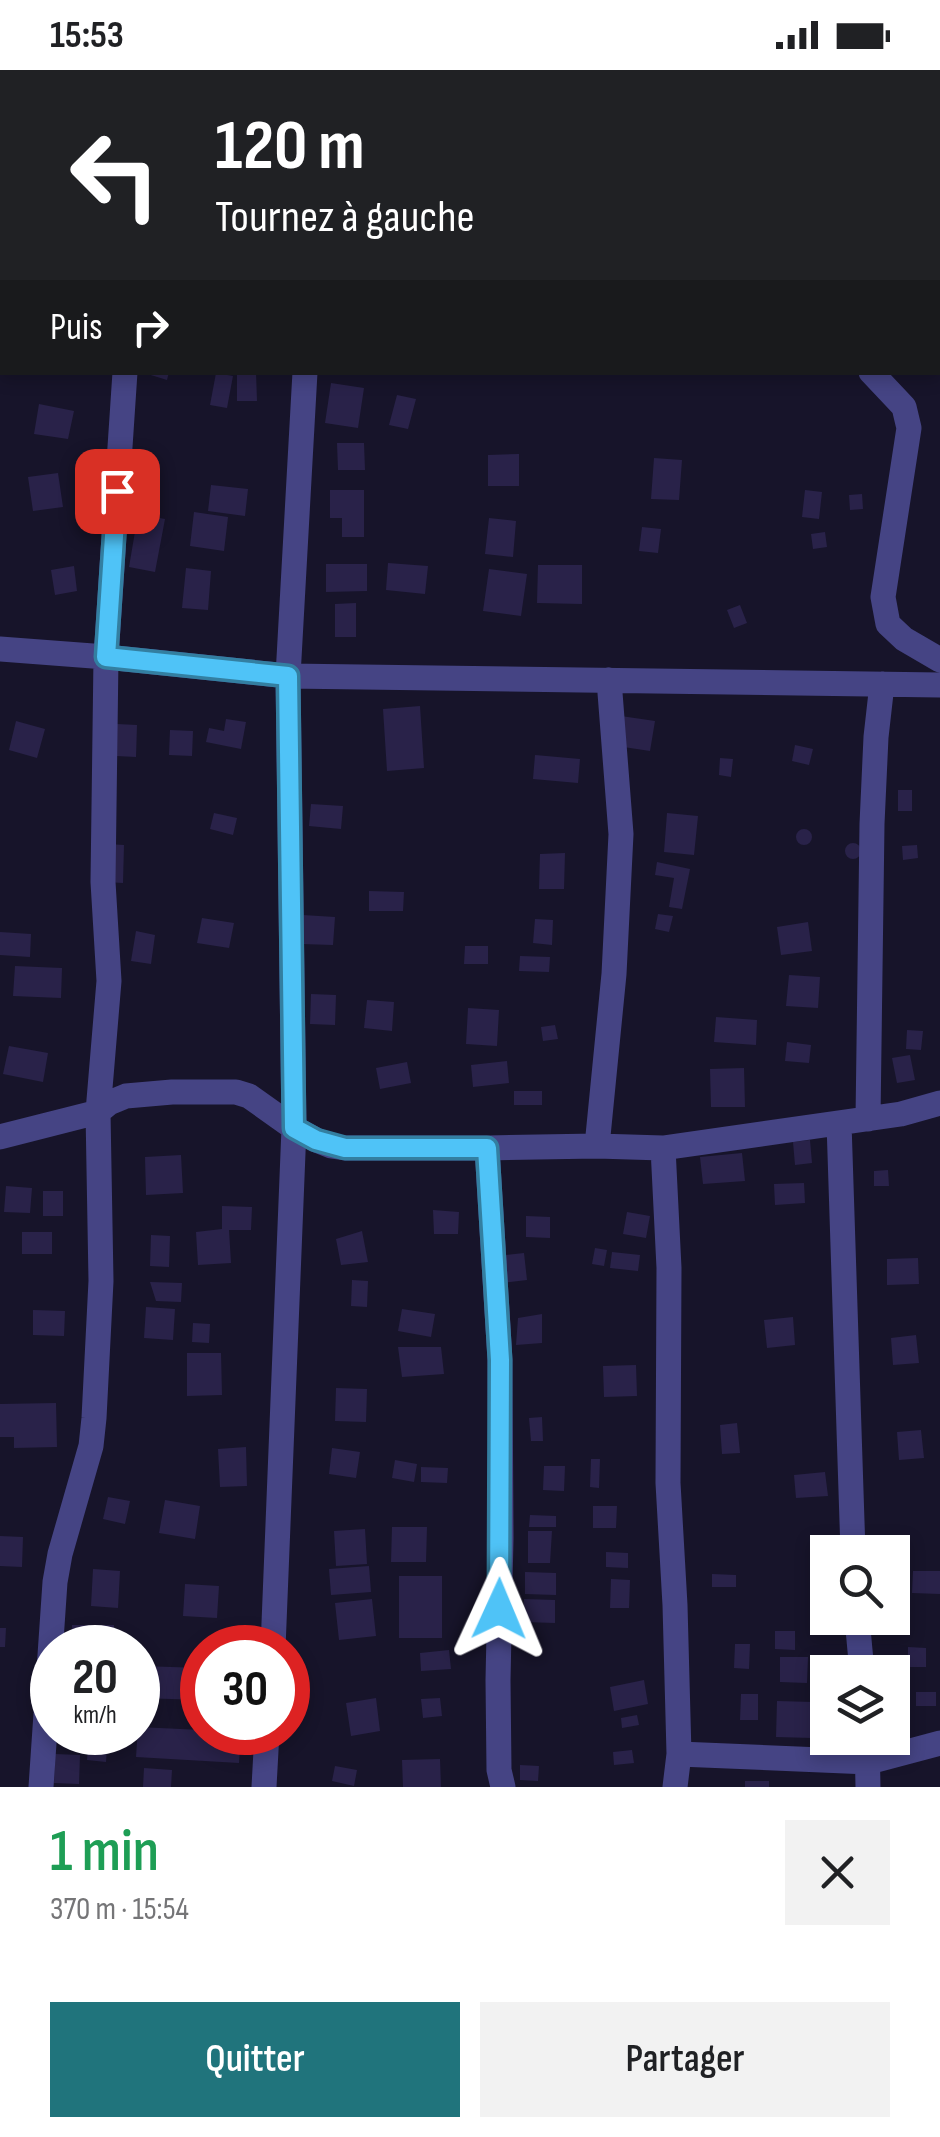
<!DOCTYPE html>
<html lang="fr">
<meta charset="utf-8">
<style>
body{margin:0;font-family:"Sofia Sans Condensed",sans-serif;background:#f2f2f2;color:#202124;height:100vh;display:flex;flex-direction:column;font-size:38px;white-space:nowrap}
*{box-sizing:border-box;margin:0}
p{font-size:32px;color:#757577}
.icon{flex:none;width:55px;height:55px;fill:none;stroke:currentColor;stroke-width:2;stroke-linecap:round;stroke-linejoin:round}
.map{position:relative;height:1717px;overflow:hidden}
.drawer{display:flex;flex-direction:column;background:#fff;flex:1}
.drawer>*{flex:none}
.top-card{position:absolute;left:0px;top:0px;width:940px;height:305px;box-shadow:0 5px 15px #0003;background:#202124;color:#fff;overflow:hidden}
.fabs{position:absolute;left:810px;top:1465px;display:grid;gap:20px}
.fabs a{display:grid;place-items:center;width:100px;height:100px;border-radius:0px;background:#fff;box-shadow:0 5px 15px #0003;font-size:50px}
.speed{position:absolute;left:30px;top:1555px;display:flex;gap:20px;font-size:50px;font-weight:700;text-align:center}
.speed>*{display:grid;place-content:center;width:130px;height:130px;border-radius:50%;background:#fff;box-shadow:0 5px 15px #0003;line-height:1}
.speed small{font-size:25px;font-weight:400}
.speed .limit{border:15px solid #d22;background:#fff;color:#111}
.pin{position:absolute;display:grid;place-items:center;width:85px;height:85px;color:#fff;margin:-42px;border-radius:20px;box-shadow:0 5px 15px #0006}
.me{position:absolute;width:110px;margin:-55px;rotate:1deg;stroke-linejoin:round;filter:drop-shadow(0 0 8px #0008)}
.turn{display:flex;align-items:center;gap:35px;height:210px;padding:0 50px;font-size:45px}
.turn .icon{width:130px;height:130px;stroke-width:2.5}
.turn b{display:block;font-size:70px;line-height:85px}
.then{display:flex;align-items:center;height:95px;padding:0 50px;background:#0003;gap:20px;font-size:38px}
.round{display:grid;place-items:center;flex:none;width:105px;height:105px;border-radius:0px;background:#f2f2f2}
.overview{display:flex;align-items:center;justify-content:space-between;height:170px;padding:0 50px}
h1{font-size:60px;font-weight:600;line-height:75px;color:#1e9e55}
.cta{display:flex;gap:20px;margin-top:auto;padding:20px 50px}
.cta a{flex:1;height:115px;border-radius:0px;background:#20747c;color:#fff;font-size:40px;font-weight:600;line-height:115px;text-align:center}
.cta a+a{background:#f2f2f2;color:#202124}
.status{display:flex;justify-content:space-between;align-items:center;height:70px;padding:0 50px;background:#fff;direction:ltr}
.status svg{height:28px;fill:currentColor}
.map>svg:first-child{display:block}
.building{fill:#292249}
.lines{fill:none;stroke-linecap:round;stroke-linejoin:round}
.minor{stroke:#454484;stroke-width:25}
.route-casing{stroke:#337fa1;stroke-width:25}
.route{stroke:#4fc3f7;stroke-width:18}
</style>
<div class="status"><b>15:53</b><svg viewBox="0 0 49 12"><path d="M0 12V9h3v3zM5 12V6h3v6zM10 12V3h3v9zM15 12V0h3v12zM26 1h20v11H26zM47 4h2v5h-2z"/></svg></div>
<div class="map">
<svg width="940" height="1717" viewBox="0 0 940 1717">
<rect width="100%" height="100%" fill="#17142a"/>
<path class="building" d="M141 302H169L167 310Z
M237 302H256L257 331H237Z
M216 303 233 306 227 338 210 335Z
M331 313 364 318 358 358 325 353Z
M397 325 416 329 408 359 389 355Z
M39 334 74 341 68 369 34 364Z
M337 373H364L365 400H338Z
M519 384V416H488V385Z
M654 388 682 390 679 430 651 429Z
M58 403 63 437 33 441 28 407Z
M211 415 248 419 245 446 208 441Z
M330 420H364V467H342V448H330Z
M805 420 822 422 819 449 802 447Z
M862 424 863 439 850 440 849 425Z
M194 442 228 447 224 481 190 476Z
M138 444 165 449 155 502 129 497Z
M489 448 516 451 513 487 485 484Z
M642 457 661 459 658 483 639 481Z
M825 462 827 477 813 479 811 464Z
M388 493 428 496 425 524 386 520Z
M326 494H367V521L326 522Z
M538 495H582V534L537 533Z
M74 496 77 521 55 525 51 500Z
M186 498 211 501 208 540 182 538Z
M489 499 527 504 521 546 483 541Z
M356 533V567H335V534Z
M740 535 747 553 734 558 727 540Z
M420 636 424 698 387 701 383 639Z
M621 646 655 651 650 681 617 676Z
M226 649 246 652 241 679 206 672 209 658 224 661Z
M16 651 45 659 37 688 9 680Z
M117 654 137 655 136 687 116 686Z
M170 660 193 661 192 686 169 685Z
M795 675 813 679 809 695 792 691Z
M535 685 580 689 578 713 533 709Z
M720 688 733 689 731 707 719 705Z
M898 720H912V741H898Z
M311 734 343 736 341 759 309 756Z
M214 743 237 748 233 765 210 759Z
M667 743 698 746 694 785 664 782Z
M796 767a8 8 0 1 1 16 0a8 8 0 1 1-16 0Z
M845 781a8 8 0 1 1 16 0a8 8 0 1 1-16 0Z
M107 774 124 775 123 813 106 812Z
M917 775 918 788 903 790 902 776Z
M565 783 564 819H539L540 784Z
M657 792 690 799 682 839 669 837 674 808 655 805Z
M369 821 404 822 403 841H369Z
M658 844 673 846 669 862 655 859Z
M303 845 335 847 333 875 301 874Z
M202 848 234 853 229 878 197 873Z
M535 849 553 850 552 875 533 873Z
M808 852 812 881 781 885 777 857Z
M136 861 155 865 151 894 131 891Z
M0 862 31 864 30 887 0 885Z
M465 876H488V894H464Z
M520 886 550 887 549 902 519 901Z
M15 896 62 898 61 928 13 926Z
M789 905 820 907 818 938 786 936Z
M311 924 336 925 335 955 310 954Z
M367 930 394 932 392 961 364 958Z
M468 938 499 940 497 976 466 974Z
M716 947 757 950 756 975 714 972Z
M555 955 558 969 543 971 541 957Z
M907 960 923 961 921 980 906 979Z
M787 972 811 975 809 993 785 991Z
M9 976 48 983 43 1012 3 1004Z
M910 985 915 1010 897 1013 892 988Z
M507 991 509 1013 473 1017 471 995Z
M407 992 411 1013 380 1019 376 998Z
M744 998 745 1037H711L710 999Z
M514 1021H542V1035H514Z
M810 1070 812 1093 795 1095 793 1072Z
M742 1083 745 1111 703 1114 700 1087Z
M181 1085 183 1123 146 1125 145 1087Z
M888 1100 889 1116H874V1101Z
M804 1113 805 1133 775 1135 774 1114Z
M6 1116 32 1118 30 1143 4 1142Z
M43 1121H63V1146H43Z
M222 1136 252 1137 251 1160H229L231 1193 198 1195 196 1162 222 1159Z
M433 1140 459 1142 458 1164H434Z
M627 1142 650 1146 646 1168 623 1164Z
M526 1146 550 1147V1168L526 1167Z
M362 1161 368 1192 341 1195 336 1169Z
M22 1162H52V1184H22Z
M151 1165 170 1166 169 1197 150 1196Z
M595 1178 607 1180 604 1196 592 1194Z
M612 1182 640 1185 638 1201 610 1198Z
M524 1183 527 1210 501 1213 498 1186Z
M918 1188 919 1214 887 1215V1189Z
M352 1210 368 1211 367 1237 351 1236Z
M150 1212 182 1213 181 1232 156 1231Z
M146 1237 175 1239 173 1270 144 1268Z
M402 1239 435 1244 431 1267 398 1261Z
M33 1240 65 1241 64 1266 33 1265Z
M542 1244V1273L516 1275 518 1248Z
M793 1247 795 1275 767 1278 764 1250Z
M193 1253 210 1254 209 1273 192 1272Z
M916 1265 919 1293 893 1295 891 1268Z
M398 1277H441L444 1304 402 1307Z
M187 1283H221L222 1325 187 1326Z
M636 1295 637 1326 604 1327 603 1296Z
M336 1318 367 1319 366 1352 335 1351Z
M56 1333 57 1377 14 1378V1367H0V1334Z
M542 1347 543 1371H531L529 1348Z
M737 1353 740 1383 722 1384 720 1355Z
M921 1360 924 1388 899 1390 897 1362Z
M246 1377 247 1416 220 1417 218 1379Z
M332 1378 360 1382 356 1408 329 1404Z
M591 1389H600L599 1418 590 1417Z
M395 1390 417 1394 414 1412 392 1408Z
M544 1396H565L564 1421 543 1420Z
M421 1397 448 1398 447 1413 421 1412Z
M825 1402 828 1426 796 1428 794 1405Z
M108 1427 130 1431 125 1454 103 1449Z
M165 1430 200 1436 195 1469 159 1463Z
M593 1436H617L616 1458H593Z
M530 1445 556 1446V1457H529Z
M392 1457H427L426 1492H391Z
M365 1459 367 1494 336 1496 334 1461Z
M528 1461H552L550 1493H528Z
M0 1466 23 1467 22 1497 0 1496Z
M606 1482 628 1483V1498L606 1497Z
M369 1496 371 1522 331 1525 329 1499Z
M93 1499 120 1501 118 1538 91 1536Z
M913 1501H940V1524L912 1523Z
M525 1502 556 1503V1525L525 1524Z
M712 1504 736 1505V1517H712Z
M399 1506H442V1568H399Z
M611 1509 630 1510 629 1538H610Z
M185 1514 219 1516 217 1548 183 1546Z
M372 1529 376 1566 339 1570 335 1533Z
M524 1529 555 1530V1553L524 1552Z
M72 1555H114V1578H72Z
M0 1558H6L5 1577H0Z
M775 1561H795V1580L775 1579Z
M735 1574H750L749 1599 734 1598Z
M908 1577 926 1578V1597H908Z
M449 1580 451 1599 421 1601 420 1583Z
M780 1587H808L807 1613 780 1612Z
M141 1596 202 1598V1630L139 1628Z
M644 1610 648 1634 614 1641 610 1617Z
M916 1622H936V1636H916Z
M741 1624H758V1650H740Z
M376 1628 380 1661 351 1666 346 1633Z
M440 1628 442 1646 423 1648 421 1629Z
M777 1631 813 1632 812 1668 776 1667Z
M637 1645 639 1655 622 1658 621 1648Z
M138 1657 202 1660V1662H241L239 1693 136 1687Z
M89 1664 108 1665 106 1692 87 1690Z
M632 1680 634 1693 614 1695 613 1682Z
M55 1684 80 1685 79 1714 54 1713Z
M440 1689 441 1717H403L402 1690Z
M520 1695 539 1696 538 1711 520 1710Z
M335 1696 357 1700 354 1716 332 1711Z
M144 1698 172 1700 171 1717H143Z
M745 1711H769V1717H745Z"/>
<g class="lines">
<path class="minor" d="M149 2V0
M325 2V0
M522 2V0
M689 2V0
M0 236H2
M871 302 904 337 909 358 883 527 888 554 904 569 940 590
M0 579 106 587 288 606 940 615
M868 1049 872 754 876 667 882 614
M839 1053 853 1482
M0 1067 98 1042 109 1033 126 1026 172 1022H236L249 1026 294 1058 316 1070 331 1076 345 1078H487L597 1076 663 1078 901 1044 940 1033
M597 1076 614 904 621 764 609 610
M487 1078 500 1290 501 1468 498 1610 499 1700 503 1717
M663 1078 669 1198 668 1413 675 1535 679 1684 675 1717
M857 1548 862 1602
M273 1578 294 1058 288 606 305 302
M867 1668 868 1717
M679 1684 869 1692 940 1673
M41 1717 55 1512 60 1484 91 1376 94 1348 101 1211 98 1042 109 911 103 812 106 587 125 302
M264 1717 267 1662"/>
</g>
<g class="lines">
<g class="route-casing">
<path id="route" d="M117 421 106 587 288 606 294 1058 316 1070 345 1078H487L500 1290 499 1539"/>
</g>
<use href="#route" class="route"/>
</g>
</svg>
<div class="fabs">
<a><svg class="icon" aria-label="search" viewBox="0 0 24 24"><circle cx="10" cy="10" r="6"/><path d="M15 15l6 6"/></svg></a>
<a><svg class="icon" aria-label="layers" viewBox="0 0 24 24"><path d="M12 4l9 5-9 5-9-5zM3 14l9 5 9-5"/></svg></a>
</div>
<div class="speed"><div>20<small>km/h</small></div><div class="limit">30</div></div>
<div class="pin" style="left:117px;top:421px;background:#d93025"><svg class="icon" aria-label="arrive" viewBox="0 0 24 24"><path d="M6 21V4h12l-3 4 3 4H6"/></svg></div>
<svg class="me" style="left:499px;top:1539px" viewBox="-20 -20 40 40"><path d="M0-17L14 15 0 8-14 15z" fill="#4fc3f7" stroke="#fff" stroke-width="4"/></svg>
<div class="top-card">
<div class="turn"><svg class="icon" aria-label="left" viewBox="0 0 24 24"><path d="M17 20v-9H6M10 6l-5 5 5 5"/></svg><div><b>120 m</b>Tournez à gauche</div></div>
<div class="then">Puis<svg class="icon" aria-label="right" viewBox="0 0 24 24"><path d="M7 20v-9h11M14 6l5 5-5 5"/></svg></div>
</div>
</div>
<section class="drawer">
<div class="overview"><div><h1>1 min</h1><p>370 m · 15:54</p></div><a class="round"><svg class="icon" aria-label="close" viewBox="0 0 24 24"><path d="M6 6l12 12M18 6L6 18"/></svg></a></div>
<div class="cta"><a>Quitter</a><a>Partager</a></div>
</section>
